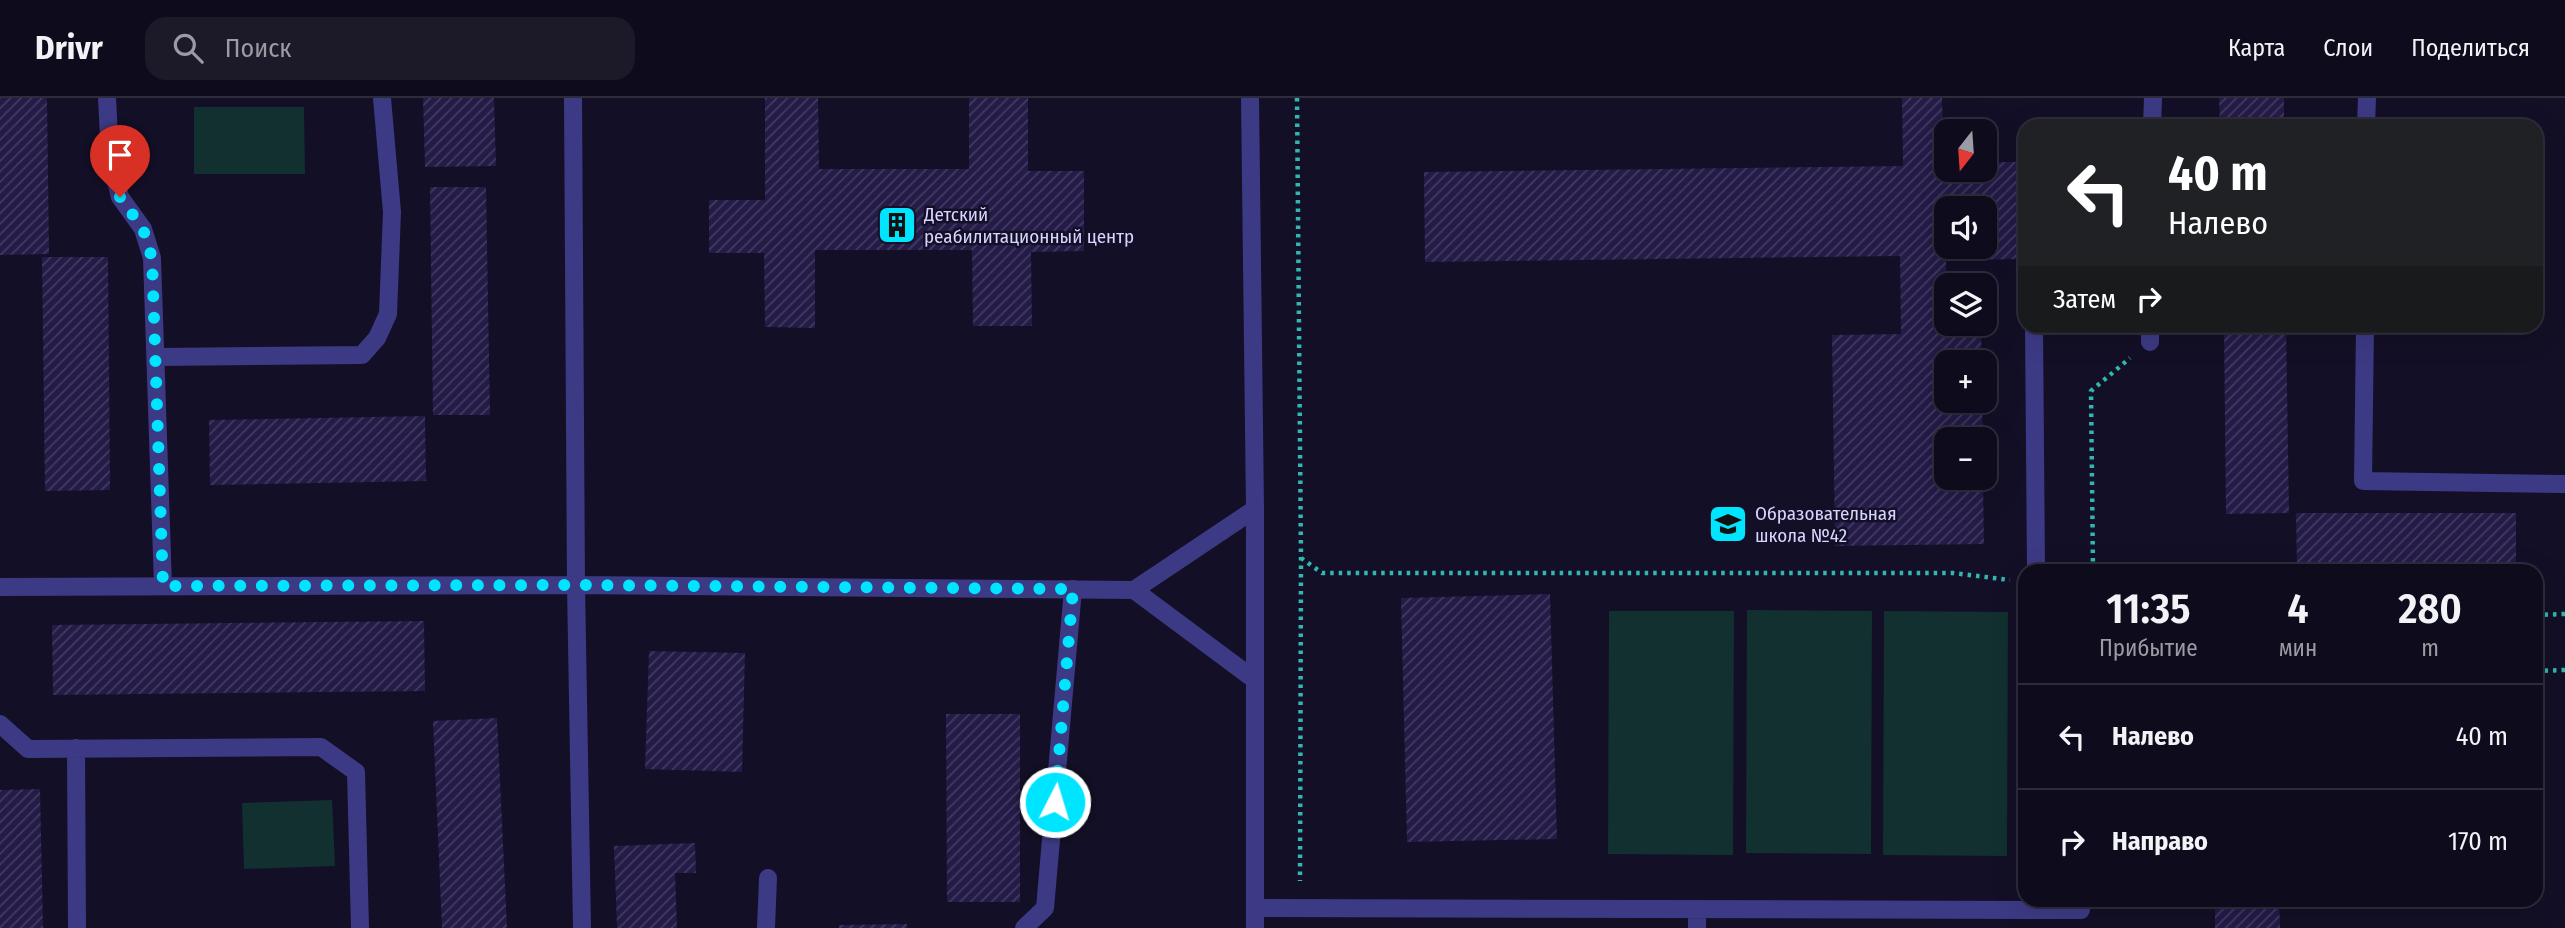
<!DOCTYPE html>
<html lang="ru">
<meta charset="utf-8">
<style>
body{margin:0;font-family:"Fira Sans Condensed",sans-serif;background:#1c1929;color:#f1f3f6;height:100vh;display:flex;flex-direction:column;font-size:26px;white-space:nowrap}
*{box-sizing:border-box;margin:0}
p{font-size:23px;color:#9b9ba3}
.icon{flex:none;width:38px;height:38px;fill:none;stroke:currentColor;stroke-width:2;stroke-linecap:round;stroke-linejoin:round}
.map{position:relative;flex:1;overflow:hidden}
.sheet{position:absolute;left:2018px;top:466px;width:525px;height:343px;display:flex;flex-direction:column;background:#0e0b1c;border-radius:21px;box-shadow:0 7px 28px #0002,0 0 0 2px #2e2b3b}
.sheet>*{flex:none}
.banner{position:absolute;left:2018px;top:21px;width:525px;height:214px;border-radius:21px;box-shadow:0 7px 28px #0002,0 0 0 2px #2e2b3b;background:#202124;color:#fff;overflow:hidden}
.needle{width:46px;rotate:197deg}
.controls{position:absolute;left:1934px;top:21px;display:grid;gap:14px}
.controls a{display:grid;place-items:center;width:63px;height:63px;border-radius:14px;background:#0e0b1c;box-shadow:0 7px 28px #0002,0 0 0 2px #2e2b3b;font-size:35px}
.pin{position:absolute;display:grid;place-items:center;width:60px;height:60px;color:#fff;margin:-72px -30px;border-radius:50% 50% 50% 0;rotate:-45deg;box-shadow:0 0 7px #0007}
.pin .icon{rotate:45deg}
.me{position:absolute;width:77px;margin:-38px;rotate:5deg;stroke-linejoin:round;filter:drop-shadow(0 0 5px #0008)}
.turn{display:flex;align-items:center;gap:24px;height:147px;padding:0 35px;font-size:32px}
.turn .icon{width:91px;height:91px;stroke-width:2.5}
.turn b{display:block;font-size:49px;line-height:60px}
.then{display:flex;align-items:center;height:66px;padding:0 35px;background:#0003;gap:14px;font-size:26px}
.eta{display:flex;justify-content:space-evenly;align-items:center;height:119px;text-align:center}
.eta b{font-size:42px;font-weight:600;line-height:49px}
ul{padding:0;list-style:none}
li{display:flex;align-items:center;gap:21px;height:105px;padding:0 35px;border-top:2px solid #2e2b3b}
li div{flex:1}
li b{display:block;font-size:26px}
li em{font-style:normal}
header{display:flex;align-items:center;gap:42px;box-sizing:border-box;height:98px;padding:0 35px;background:#0e0b1c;border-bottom:2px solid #2e2b3b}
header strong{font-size:33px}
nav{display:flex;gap:38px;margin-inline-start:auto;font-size:24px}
.search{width:490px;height:63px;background:#1c1929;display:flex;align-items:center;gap:18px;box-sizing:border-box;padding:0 24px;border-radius:21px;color:#9b9ba3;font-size:26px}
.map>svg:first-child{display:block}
.pitch{fill:#12302f}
.building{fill:url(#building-hatch);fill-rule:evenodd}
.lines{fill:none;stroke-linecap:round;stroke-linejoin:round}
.path{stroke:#2fb8b0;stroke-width:4.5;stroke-dasharray:3.5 5;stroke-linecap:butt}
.lane{stroke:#3d3a85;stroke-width:18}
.street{stroke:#3d3a85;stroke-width:18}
.route{stroke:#00e5ff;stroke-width:12;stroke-dasharray:0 21.6}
.labels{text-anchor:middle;stroke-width:5;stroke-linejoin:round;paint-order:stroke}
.poi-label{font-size:19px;fill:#d9d4ff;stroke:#130f26;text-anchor:start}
</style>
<header>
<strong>Drivr</strong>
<div class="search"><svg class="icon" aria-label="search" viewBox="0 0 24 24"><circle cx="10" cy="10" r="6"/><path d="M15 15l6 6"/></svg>Поиск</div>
<nav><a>Карта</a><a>Слои</a><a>Поделиться</a></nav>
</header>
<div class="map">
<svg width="2565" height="830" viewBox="0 0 2565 830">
<defs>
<pattern id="building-hatch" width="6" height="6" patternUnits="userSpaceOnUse" patternTransform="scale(1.75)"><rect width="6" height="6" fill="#241b47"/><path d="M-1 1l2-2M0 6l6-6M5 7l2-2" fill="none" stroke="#433b63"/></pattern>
</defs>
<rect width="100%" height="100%" fill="#130f26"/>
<path class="pitch" d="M194 9H304L305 76H194Z
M1747 512 1872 513 1871 756 1746 755Z
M1609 513H1734L1733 757 1608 756Z
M1884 513 2008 514 2007 758 1883 757Z
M332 702 335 768 244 771 242 705Z"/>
<path class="building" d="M0 0H47L49 156 0 157Z
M423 0H494L496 68 425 69Z
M765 0H818L819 71H969V0H1028V73H1084V153L1031 154 1032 228H973L972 152H815V230L765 229 764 155H709V102H765Z
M1902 0H1942L1944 65H1946V72H1984V64H2025V161L1946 162 1947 238 1981 237 1982 264H1946V303H1982L1983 341H1946V380H1983L1984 446 1835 448 1832 237 1901 236 1900 158 1425 164 1424 74 1903 68ZM1946 110H1984V149H1946Z
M2219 0H2284V28H2220Z
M430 89H486L490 317H433Z
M42 159H108L110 392 45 393Z
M2224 228H2286L2289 415 2226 416Z
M425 318 426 383 210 387 209 322Z
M2296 415H2516V472H2297Z
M1550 496 1557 741 1407 744 1401 500Z
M424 523 425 593 53 597 52 527Z
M649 553 745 555 742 674 645 671Z
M946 616H1020V804H947Z
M497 620 507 830H442L433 623Z
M40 691 43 830H0V692Z
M695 745 696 775H675L677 830H617L614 748Z
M2215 802H2279L2280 830H2215Z
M907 826V830H839V827Z"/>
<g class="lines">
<path class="path" d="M1297 0 1301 460 1300 783
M1301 460 1322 475H1953L2010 482
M2093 472 2091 293 2130 260
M2536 517 2565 516
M2536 573 2565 572"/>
<path class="lane" d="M107 0 110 58 120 99 143 131 152 160 163 488
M2152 28 2153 0
M2366 28 2367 0
M2034 228 2036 472
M2365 228 2363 383 2565 386
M2150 244V228
M156 259 362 257 377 240 388 216 392 114 382 0
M0 626 28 651 321 649 356 674 360 830
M76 650 77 830
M1255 810 2081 812
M1697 811V830
M766 830 768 780
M1024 830 1045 810 1073 491"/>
<path class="street" d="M573 0 576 487 582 830
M1250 0 1255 411V830
M0 489 576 487 1134 492 1255 411
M1134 492 1255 582"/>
</g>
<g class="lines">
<path class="route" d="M120 99 143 131 152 160 163 488 576 487 1073 491 1055 704"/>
</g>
<defs>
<g id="building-square" transform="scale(2.0125)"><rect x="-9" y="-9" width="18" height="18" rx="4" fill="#00e5ff" stroke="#130f26"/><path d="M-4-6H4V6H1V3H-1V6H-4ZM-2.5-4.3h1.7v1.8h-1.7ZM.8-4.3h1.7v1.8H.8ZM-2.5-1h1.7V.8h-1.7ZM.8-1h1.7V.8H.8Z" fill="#111"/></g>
<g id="school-square" transform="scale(2.0125)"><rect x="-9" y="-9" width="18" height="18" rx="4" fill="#00e5ff" stroke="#130f26"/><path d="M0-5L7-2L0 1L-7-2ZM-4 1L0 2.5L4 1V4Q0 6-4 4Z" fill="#111"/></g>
</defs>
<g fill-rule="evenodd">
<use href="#building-square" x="897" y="127"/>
<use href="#school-square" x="1728" y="426"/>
</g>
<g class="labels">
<g class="poi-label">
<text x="924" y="123">Детский<tspan x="924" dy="22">реабилитационный центр</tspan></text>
<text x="1755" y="422">Образовательная<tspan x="1755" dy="22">школа №42</tspan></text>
</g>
</g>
</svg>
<div class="controls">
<a><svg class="needle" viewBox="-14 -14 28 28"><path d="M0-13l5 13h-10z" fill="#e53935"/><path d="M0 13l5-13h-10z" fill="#9b9ba3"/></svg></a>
<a><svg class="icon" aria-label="sound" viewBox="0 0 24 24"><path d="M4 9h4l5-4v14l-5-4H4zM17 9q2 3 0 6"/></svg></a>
<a><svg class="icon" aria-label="layers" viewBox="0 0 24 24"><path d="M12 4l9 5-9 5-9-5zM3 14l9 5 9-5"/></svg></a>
<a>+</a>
<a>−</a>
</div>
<div class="pin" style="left:120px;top:99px;background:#d93025"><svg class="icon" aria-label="arrive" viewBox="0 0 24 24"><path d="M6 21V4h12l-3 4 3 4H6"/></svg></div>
<svg class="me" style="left:1055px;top:704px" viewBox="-20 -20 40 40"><circle r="17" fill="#00e5ff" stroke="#fff" stroke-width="3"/><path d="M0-11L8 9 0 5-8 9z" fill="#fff"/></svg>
<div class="banner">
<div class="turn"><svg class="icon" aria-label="left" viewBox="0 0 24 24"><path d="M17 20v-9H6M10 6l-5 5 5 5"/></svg><div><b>40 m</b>Налево</div></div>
<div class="then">Затем<svg class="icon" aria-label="right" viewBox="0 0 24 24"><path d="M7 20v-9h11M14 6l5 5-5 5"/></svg></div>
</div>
<section class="sheet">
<div class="eta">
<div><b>11:35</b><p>Прибытие</p></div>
<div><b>4</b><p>мин</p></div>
<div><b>280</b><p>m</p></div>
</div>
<ul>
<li><svg class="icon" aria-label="left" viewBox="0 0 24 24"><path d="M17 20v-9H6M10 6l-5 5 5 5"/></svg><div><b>Налево</b></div><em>40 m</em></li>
<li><svg class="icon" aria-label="right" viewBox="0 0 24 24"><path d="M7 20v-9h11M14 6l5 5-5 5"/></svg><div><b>Направо</b></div><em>170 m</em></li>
</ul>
</section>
</div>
